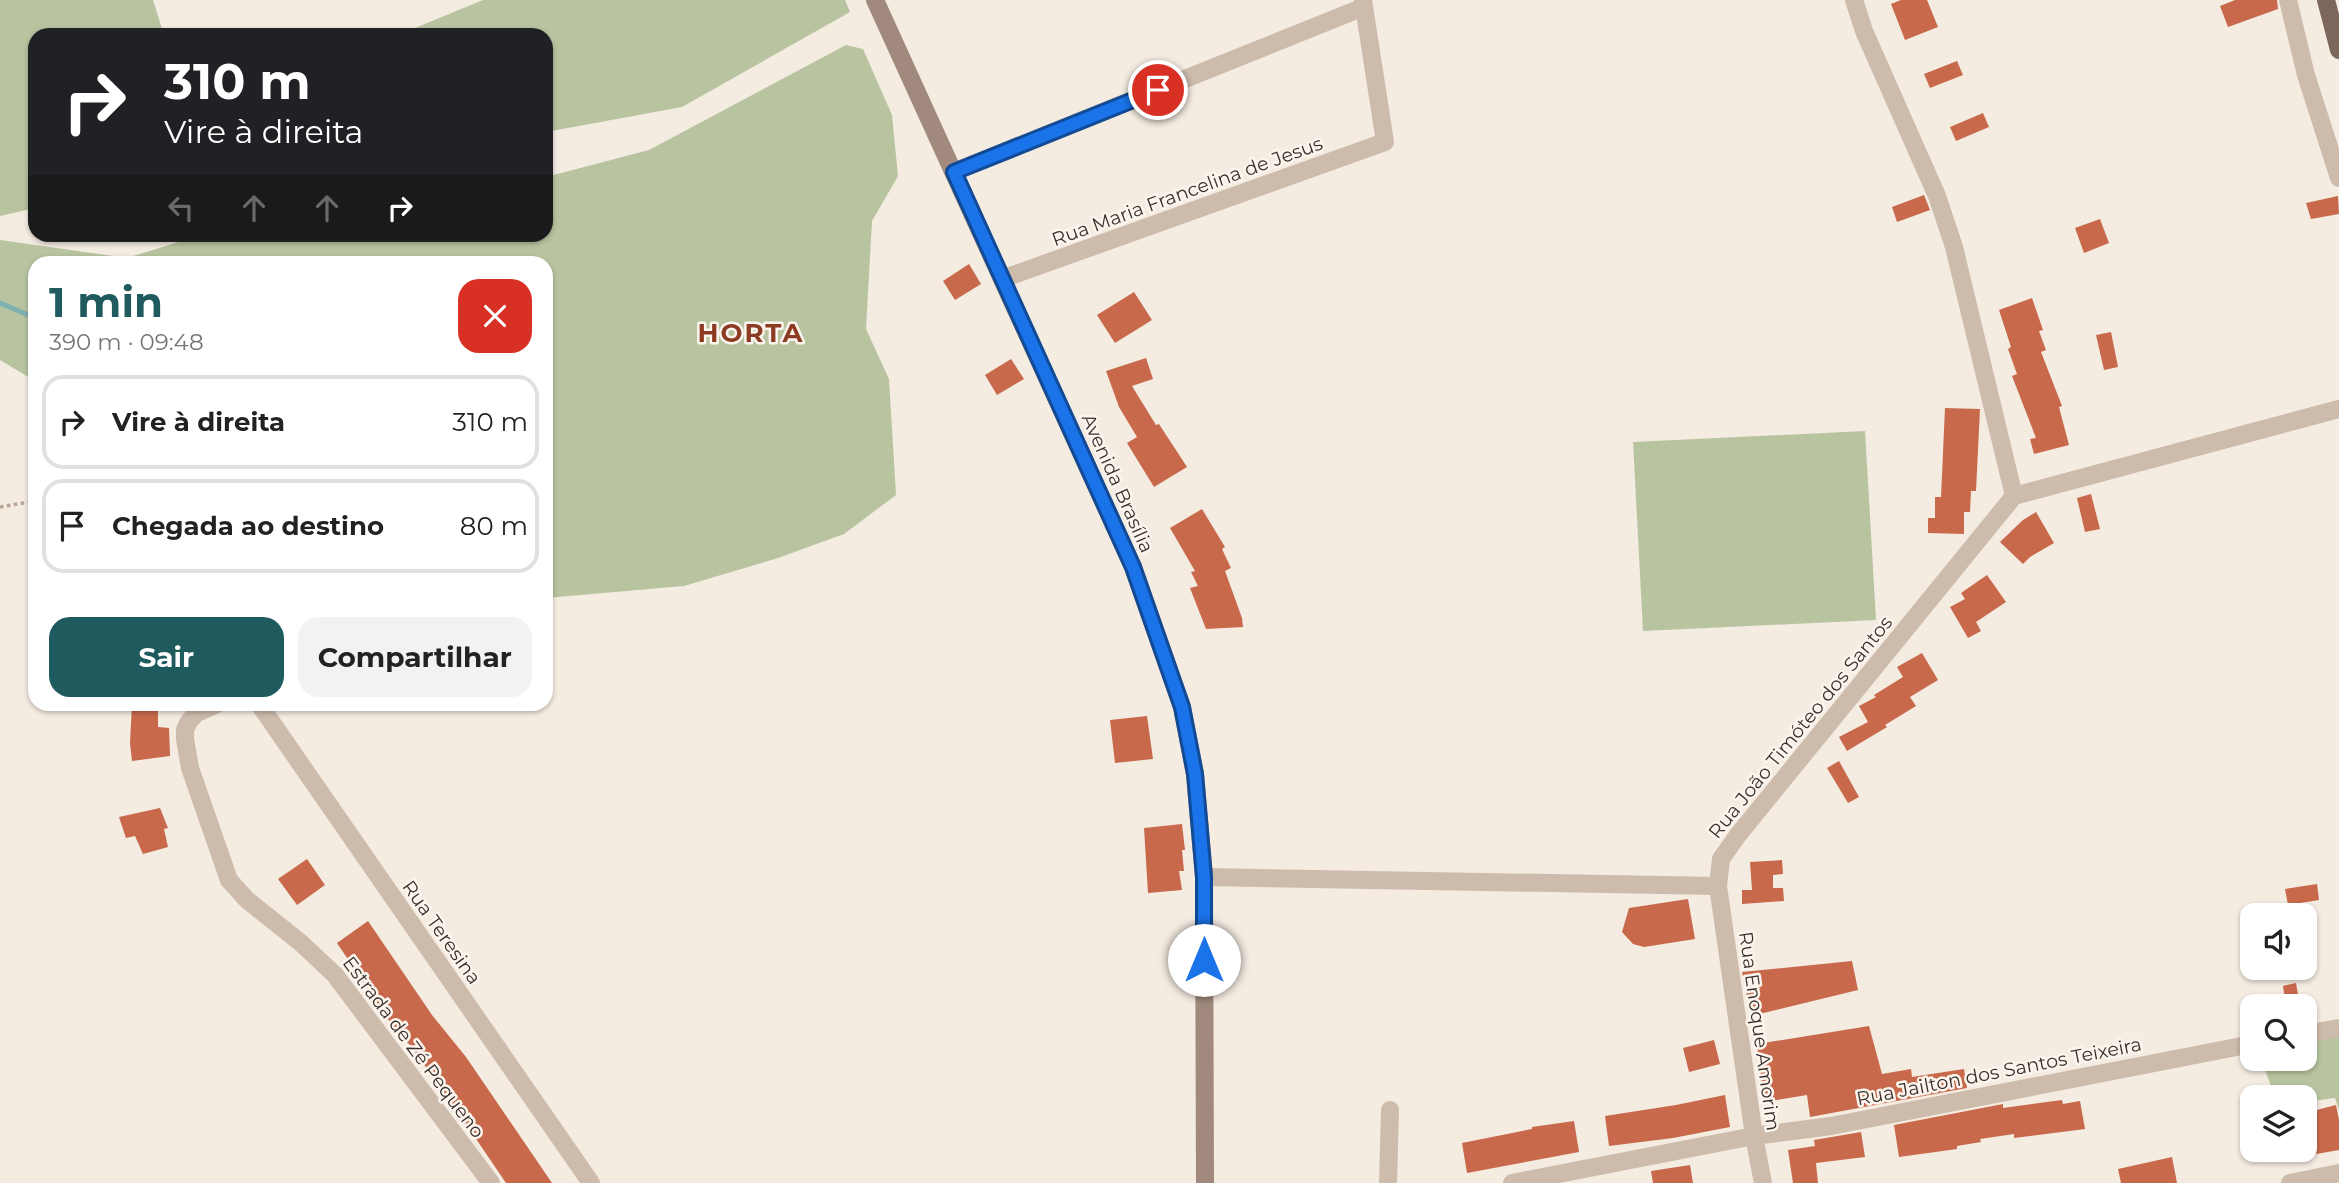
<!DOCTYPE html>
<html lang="pt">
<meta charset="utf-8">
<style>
body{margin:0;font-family:Montserrat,sans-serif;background:#f2f2f2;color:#222;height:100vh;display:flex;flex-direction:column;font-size:26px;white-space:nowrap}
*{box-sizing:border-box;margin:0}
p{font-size:23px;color:#767676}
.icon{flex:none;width:38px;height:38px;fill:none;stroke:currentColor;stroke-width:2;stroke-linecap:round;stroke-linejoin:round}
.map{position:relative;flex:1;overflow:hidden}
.side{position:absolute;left:28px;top:256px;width:525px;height:455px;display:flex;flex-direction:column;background:#fff;border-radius:21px;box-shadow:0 2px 5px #0004}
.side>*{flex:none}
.hud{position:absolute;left:28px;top:28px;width:525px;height:214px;border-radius:21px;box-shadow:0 2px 5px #0004;background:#202124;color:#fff;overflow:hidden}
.buttons{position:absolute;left:2240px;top:903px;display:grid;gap:14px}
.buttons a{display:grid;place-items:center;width:77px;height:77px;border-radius:14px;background:#fff;box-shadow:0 2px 5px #0004;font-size:35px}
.pin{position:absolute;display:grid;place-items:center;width:60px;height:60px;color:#fff;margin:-30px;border:4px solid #fff;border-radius:50%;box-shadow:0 2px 7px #0007}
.me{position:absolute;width:77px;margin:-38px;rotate:0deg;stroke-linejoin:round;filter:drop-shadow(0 0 5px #0008)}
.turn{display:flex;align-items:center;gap:24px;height:147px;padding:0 21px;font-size:32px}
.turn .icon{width:91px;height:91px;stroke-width:2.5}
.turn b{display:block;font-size:49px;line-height:60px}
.lanes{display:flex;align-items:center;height:66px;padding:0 21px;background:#0003;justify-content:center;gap:35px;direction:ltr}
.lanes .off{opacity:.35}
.round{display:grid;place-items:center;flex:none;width:74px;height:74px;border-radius:21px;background:#f2f2f2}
.overview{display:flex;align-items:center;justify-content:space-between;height:119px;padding:0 21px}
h1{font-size:42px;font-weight:700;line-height:52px;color:#1f5a5e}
.button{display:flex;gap:14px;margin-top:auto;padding:14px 21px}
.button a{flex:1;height:80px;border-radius:21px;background:#1f5a5e;color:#fff;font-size:28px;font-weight:700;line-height:80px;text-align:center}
.button a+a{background:#f2f2f2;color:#222}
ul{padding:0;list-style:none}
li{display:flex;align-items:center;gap:21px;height:94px;margin:0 14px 10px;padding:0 7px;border:4px solid #e0e0e0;border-radius:21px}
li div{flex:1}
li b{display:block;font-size:26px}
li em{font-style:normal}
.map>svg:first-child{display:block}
.green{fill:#b8c4a0}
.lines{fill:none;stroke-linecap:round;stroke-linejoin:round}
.stream{stroke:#7fb0b2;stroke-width:5}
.building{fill:#c8694b}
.path{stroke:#b9a596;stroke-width:3.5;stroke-dasharray:3.5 3.5;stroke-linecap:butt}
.minor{stroke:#cdbbac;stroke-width:18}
.secondary{stroke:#a18a7d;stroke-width:18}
.primary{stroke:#7d675c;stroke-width:18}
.route-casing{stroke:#114b97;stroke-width:18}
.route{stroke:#1a73e8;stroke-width:12}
.labels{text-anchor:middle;stroke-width:5;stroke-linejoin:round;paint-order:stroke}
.street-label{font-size:19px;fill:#3b302b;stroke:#fbf5ee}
.district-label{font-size:26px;font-weight:bold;letter-spacing:2px;fill:#8c3b22;stroke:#fbf5ee}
</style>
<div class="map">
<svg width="2339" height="1183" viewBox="0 0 2339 1183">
<rect width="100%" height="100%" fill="#f4ebe1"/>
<path class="green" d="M0 0H153L164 35H35V208L0 216Z
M483 0H845L850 12 682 107 546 132V35H398Z
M846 45 863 49 892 115 898 176 872 221 866 329 889 379 896 495 844 534 778 558 684 586 546 598V262H35V381L0 360V240L127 258 201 235 546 234V177L649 150Z
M1865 431 1876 620 1643 631 1633 442Z
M2339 1034V1110L2335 1098 2305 1102V1097H2275L2261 1059H2305V1040Z"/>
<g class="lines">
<path class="stream" d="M0 303 35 318"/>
</g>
<path class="building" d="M1901 0H1927L1938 27 1905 40 1891 4Z
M2235 0H2277L2278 9 2228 27 2220 6Z
M1957 61 1963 75 1930 88 1924 74Z
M1983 113 1989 127 1956 141 1950 127Z
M1924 195 1930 210 1897 222 1892 207Z
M2338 196 2339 214 2311 219 2306 203Z
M2100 219 2109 243 2084 253 2075 228Z
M969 264 981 284 955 300 943 281Z
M1134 292 1152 320 1115 343 1097 315Z
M2032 298 2043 330 2039 331 2046 350 2041 352 2062 406 2059 407 2069 445 2034 454 2030 439 2036 438 2012 376 2017 374 2008 349 2011 347 1999 310Z
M2111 332 2118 367 2104 370 2096 335Z
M1146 358 1153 379 1132 386 1156 425 1159 424 1187 467 1154 487 1127 443 1137 437 1119 407 1106 371Z
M1011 359 1024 379 997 395 985 375Z
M1945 408 1980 409 1976 491H1971L1970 512H1964V534L1928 533V518H1935V497H1941Z
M2091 494 2100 529 2085 532 2077 498Z
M1202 509 1225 547 1222 549 1231 568 1225 571 1242 618 1243 627 1206 629 1190 588 1198 586 1191 572 1195 571 1170 528Z
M2036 512 2054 543 2030 557 2023 564 2000 542 2023 520Z
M1987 575 2006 602 1976 622 1981 631 1968 638 1950 607 1965 599 1961 593Z
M1922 653 1938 680 1910 697 1916 706 1885 725 1887 727 1847 751 1839 737 1868 722 1859 706 1876 697 1874 695 1903 677 1897 667Z
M132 704H158V727L169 728 170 756 132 761 130 743Z
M1147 716 1153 759 1115 763 1110 720Z
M1839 761 1859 797 1848 803 1827 768Z
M160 808 168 828 164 829 168 847 143 854 135 836 126 838 119 817Z
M1182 824 1185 850H1182L1184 871H1179L1182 890 1148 893 1144 828Z
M307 859 325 885 297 905 278 879Z
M1782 860 1783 874 1773 875V888H1783L1784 901 1742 904V890H1752L1750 862Z
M2317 884 2319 900 2288 905 2285 889Z
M1688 899 1695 939 1644 947 1633 944 1622 932 1629 908Z
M368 921 432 1015 466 1057 552 1183H506L451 1102 410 1045 396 1031 337 943Z
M1852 961 1858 990 1751 1016 1742 972Z
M2296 983 2300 1006H2286L2283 986Z
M1869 1026 1882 1074 1911 1069 1912 1077 1964 1069 1967 1088 1810 1117 1807 1095 1764 1102 1757 1044Z
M1714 1040 1720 1064 1689 1072 1683 1048Z
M1725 1095 1730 1127 1673 1138 1609 1146 1605 1116 1676 1105Z
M2062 1100 2063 1104 2080 1101 2085 1129 2014 1138V1134L1980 1139 1981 1142 1957 1146V1149L1899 1157 1894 1125 2003 1104V1108Z
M2336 1105 2339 1120V1150L2305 1156V1113Z
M1574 1121 1579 1152 1467 1173 1462 1143 1532 1129V1127Z
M1861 1132 1865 1157 1816 1163 1818 1183H1793L1788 1150 1815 1146 1814 1140Z
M2172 1157 2177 1183H2121L2118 1169Z
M1690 1165 1693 1183H1653L1651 1171Z"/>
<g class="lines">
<path class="path" d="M0 507 35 501"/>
<path class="minor" d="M1854 0 1864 31 1937 196 1954 247 2014 496
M2288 0 2306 75 2339 178
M953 172 1364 7
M1002 279 1385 142 1363 0
M217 704 197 713 189 721 185 730V739L190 768 229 880 247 900 301 943 335 975 491 1183
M259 704 591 1183
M1204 877 1718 886
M2305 1034 2339 1028
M1388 1183 1390 1110
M1512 1183 1754 1136 1831 1126 2252 1044
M1763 1183 1754 1136 1718 886 1721 859 1738 835 2014 496 2339 409
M2290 1183 2339 1173"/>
<path class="secondary" d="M875 0 1133 567 1182 707 1195 774 1204 877 1205 1183"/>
<path class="primary" d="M2326 0 2339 50"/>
</g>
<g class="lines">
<g class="route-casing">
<path id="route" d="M1158 90 954 172 1133 567 1182 707 1195 774 1204 877V960"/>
</g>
<use href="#route" class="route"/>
</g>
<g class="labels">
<g class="street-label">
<text transform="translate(1187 191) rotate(-20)" y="7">Rua Maria Francelina de Jesus</text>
<text transform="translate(1118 483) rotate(66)" y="7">Avenida Brasília</text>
<text transform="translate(1800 727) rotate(-51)" y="7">Rua João Timóteo dos Santos</text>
<text transform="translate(442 932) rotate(55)" y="7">Rua Teresina</text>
<text transform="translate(1760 1031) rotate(82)" y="7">Rua Enoque Amorim</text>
<text transform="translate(414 1047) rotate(53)" y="7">Estrada de Zé Pequeno</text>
<text transform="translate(1999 1071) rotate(-11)" y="7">Rua Jailton dos Santos Teixeira</text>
</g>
<g class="district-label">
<text x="751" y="342">HORTA</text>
</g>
</g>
</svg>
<div class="buttons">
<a><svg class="icon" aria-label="sound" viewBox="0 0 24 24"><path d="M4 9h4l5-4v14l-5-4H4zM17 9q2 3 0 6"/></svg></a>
<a><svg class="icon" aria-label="search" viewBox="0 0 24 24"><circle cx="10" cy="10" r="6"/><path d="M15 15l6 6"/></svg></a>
<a><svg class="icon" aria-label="layers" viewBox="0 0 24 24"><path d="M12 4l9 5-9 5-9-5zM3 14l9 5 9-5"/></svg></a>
</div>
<div class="pin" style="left:1158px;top:90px;background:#d93025"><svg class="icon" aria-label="arrive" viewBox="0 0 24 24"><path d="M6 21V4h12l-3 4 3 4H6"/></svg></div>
<svg class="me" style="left:1204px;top:960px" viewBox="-20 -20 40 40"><circle r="19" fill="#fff"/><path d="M0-13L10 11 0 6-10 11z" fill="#1a73e8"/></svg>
<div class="hud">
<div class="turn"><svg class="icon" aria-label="right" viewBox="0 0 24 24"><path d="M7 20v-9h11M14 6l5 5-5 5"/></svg><div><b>310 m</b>Vire à direita</div></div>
<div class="lanes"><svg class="icon off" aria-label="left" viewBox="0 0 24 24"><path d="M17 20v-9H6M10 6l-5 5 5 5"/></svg><svg class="icon off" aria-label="ahead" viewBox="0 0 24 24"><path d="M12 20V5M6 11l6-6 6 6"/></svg><svg class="icon off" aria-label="ahead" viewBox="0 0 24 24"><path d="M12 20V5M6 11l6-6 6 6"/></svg><svg class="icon" aria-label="right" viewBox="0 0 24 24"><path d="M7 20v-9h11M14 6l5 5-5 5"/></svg></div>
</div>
<section class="side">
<div class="overview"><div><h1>1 min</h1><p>390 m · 09:48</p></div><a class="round" style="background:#d93025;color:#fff"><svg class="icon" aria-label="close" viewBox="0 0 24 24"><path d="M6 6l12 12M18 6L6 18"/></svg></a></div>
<ul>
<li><svg class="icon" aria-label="right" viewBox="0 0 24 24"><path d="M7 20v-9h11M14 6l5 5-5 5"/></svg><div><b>Vire à direita</b></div><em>310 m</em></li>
<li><svg class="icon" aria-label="arrive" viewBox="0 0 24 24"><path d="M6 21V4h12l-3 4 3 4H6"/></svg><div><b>Chegada ao destino</b></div><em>80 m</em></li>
</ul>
<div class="button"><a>Sair</a><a>Compartilhar</a></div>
</section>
</div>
